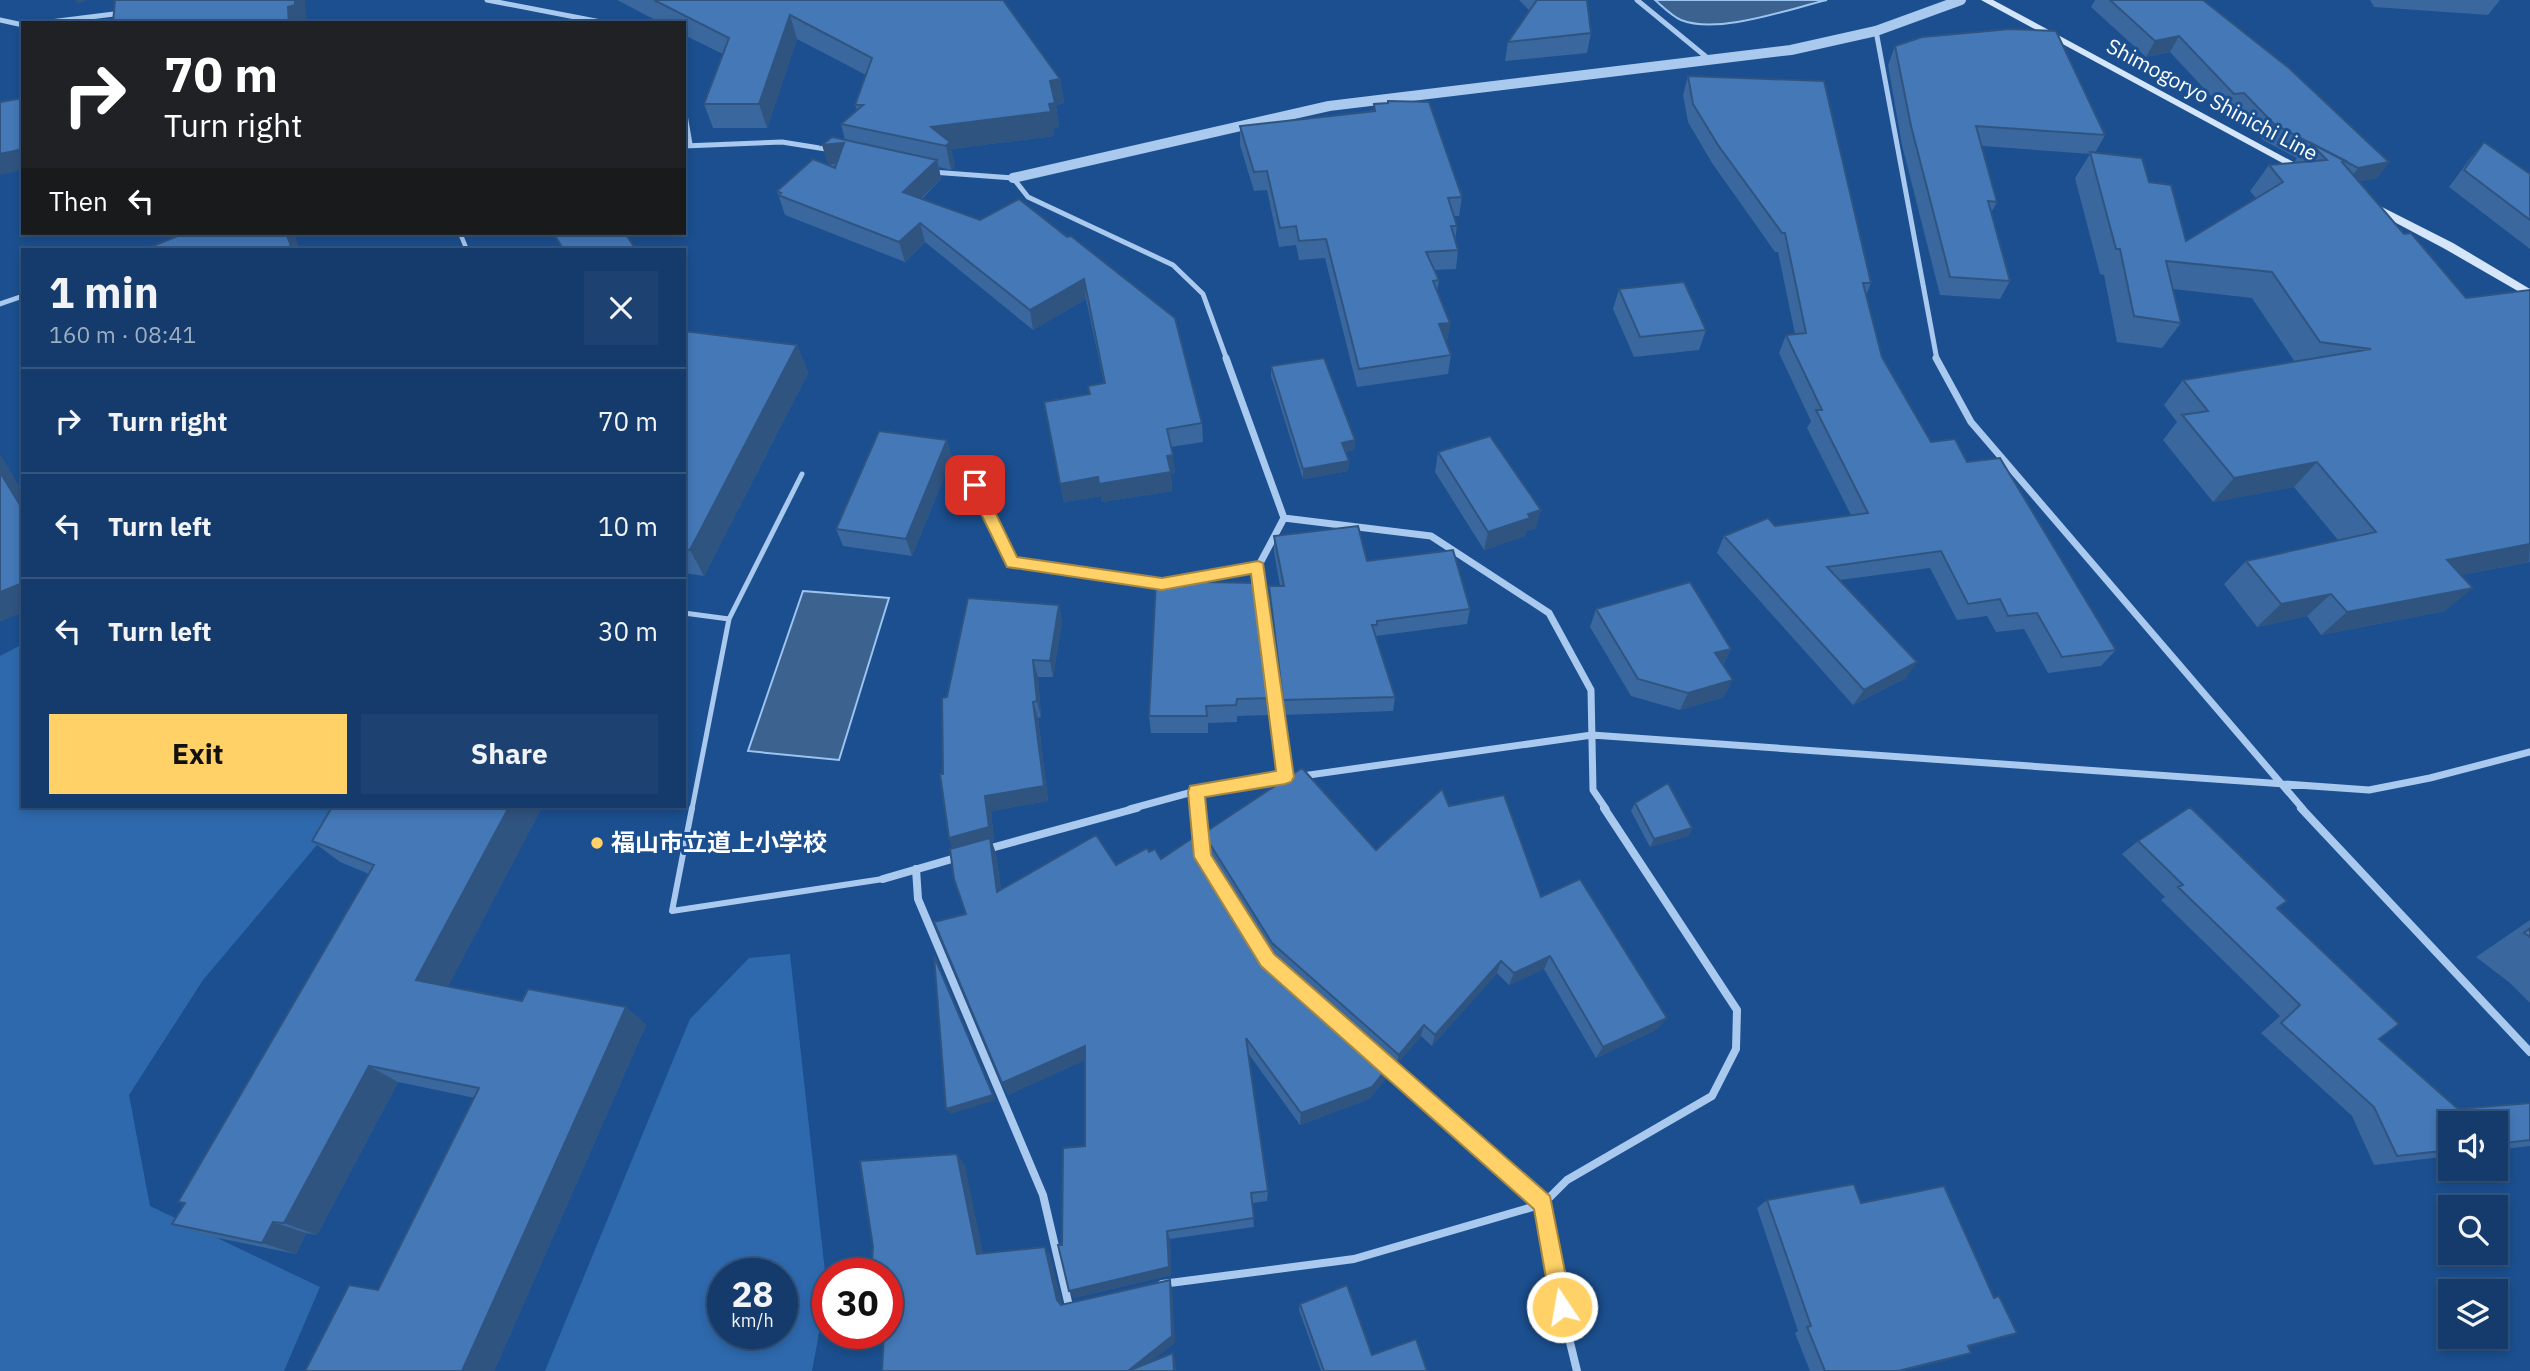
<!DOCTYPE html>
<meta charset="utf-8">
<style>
body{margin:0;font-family:"IBM Plex Sans","Noto Sans JP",sans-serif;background:#1d4271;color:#f1f3f6;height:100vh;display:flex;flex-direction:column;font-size:26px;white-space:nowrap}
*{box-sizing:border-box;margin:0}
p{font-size:23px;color:#9dadc1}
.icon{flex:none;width:38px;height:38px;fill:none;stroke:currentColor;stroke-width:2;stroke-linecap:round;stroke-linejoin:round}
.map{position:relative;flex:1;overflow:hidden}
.details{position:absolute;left:21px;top:248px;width:665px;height:560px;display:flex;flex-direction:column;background:#143b6b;border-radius:0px;box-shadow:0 4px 10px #0003,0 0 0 2px #33557e}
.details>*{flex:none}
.hud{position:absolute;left:21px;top:21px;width:665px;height:214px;border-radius:0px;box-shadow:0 4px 10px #0003,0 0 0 2px #33557e;background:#202124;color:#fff;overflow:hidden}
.tools{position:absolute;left:2438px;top:1111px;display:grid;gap:14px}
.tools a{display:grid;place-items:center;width:70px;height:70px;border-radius:0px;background:#143b6b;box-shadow:0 4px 10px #0003,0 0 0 2px #33557e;font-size:35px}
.speed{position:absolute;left:707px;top:1258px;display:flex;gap:14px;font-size:35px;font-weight:700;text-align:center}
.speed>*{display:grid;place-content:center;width:91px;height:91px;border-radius:50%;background:#143b6b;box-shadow:0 4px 10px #0003,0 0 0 2px #33557e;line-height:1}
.speed small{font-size:18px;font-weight:400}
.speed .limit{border:10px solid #d22;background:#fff;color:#111}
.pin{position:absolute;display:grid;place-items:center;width:60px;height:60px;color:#fff;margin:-30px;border-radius:14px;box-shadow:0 4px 10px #0006}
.me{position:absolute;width:77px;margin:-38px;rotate:348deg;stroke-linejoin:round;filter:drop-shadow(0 0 5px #0008)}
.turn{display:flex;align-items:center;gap:24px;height:147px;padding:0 28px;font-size:32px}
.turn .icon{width:91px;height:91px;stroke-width:2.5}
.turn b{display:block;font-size:49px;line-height:60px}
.then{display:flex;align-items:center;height:66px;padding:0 28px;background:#0003;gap:14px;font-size:26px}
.round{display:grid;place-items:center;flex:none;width:74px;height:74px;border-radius:0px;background:#1d4271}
.overview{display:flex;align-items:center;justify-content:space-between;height:119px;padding:0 28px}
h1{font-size:42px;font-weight:700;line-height:52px}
.primary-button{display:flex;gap:14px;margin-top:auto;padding:14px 28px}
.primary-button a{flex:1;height:80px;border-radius:0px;background:#ffd166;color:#111;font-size:28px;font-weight:700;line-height:80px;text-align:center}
.primary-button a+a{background:#1d4271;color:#f1f3f6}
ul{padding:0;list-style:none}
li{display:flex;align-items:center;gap:21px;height:105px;padding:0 28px;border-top:2px solid #33557e}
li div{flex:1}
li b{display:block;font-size:26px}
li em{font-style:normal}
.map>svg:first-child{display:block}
.green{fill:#2e69ad;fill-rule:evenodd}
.water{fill:#3c6290;stroke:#9cc4f0;stroke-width:2}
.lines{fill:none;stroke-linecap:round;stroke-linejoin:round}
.service-far2{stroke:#a9c9ee;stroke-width:4.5}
.service-far1{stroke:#a9c9ee;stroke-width:5}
.service{stroke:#a9c9ee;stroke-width:6}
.minor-far2{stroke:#a9c9ee;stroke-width:5}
.minor-far1{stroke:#a9c9ee;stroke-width:7}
.minor{stroke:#a9c9ee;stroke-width:8}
.tertiary{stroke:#a9c9ee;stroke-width:10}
.secondary{fill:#d6e6fa;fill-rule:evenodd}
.wall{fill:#3a679d}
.shaded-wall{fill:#305480}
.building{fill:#4478b7;stroke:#305480;stroke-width:2}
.route{fill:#ffd166;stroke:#a68842;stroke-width:2}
.poi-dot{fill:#ffd166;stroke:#1b4f8f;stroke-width:2.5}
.labels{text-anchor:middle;stroke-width:6;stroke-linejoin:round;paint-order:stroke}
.far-street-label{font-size:21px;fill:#fff;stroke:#1b4f8f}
.poi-label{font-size:24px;font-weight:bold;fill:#fff;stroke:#1b4f8f;text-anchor:start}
</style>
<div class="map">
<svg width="2530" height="1371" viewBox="0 0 2530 1371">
<rect width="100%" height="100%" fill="#1b4f8f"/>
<path class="green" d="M23 644V807H349L203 980 129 1095 150 1206 320 1287 284 1371H0V656Z
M790 954 827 1290 812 1371H545L690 1019 749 958ZM723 1274H782V1334H723Z"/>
<path class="water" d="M1655 0H1827C1789 9 1718 35 1681 20 1672 16 1663 7 1655 0Z
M803 591 889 598 839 760 748 751Z"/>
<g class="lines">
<path class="service-far2" d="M460 233 467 250"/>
<path class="service-far1" d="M975 485 1012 563 1162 584 1258 567
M684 613 729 619
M692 809 729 619 802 474"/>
<path class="service" d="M692 808 672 911 883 879"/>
<path class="minor-far2" d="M487 0 606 23
M1637 0 1710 60
M0 20 23 25
M42 23 122 13
M1876 31 1937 360
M684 109 690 144
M684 146 782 142 832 150
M932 172 1013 178 1028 197 1173 265 1203 294 1227 360
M0 304 23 296"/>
<path class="minor-far1" d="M1226 358 1284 518 1431 536 1549 613 1591 690 1593 790 1606 809
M1936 358 1971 422 2303 809
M1284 518 1258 567 1285 777
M1196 791 1198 809
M1130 809 1196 791 1592 735 2369 790 2430 778 2530 752"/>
<path class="minor" d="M1198 808 1203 857 1206 862
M2301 808 2530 1052
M984 850 1137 808
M916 869 918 899 1043 1195 1069 1306H1072
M883 879 959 857
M1384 1063 1543 1204
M1162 1284 1354 1259 1543 1204
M1577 1371 1556 1285 1543 1204 1567 1180 1712 1096 1736 1049 1737 1010 1604 808"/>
<path class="tertiary" d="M1013 178 1329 106 1791 50 1876 31 1961 0"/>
<path class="secondary" d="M1981 0H1993L2310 171 2305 174 2301 173Z
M2372 202 2453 243 2530 289V298L2445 249 2368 208V204Z"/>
</g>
<path class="wall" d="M617 0H985L1060 79 1064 103 1056 105 1059 127 1053 128 1054 136 951 149 955 166 951 170 939 167 941 179 922 199 980 220 1019 199 1202 423 1203 442 1171 447 1175 474H1171L1172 491 1102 502 1101 496 1064 502 1044 402 1089 394 1088 386 1104 383 1086 299 1033 330 925 242 905 262 785 215 777 191 828 165 845 140 841 124 857 110 855 105 866 75 797 39 767 128H713L704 104 723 54 684 35V23H661Z
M1519 0H1587L1591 33 1587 53 1505 61 1508 42 1530 11Z
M2095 0H2203L2389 162 2377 178 2359 181 2404 234 2466 298 2530 290V562L2461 575 2445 611 2321 635 2307 616 2257 627 2224 584 2246 561 2338 540 2294 487 2213 502 2163 440 2177 422 2164 405 2183 380 2295 362 2252 298 2173 289 2181 323 2162 348 2117 342 2104 275 2100 274 2075 178 2090 154 1982 146 1997 202 1991 213 2010 281 2000 299 1940 295 1902 145 1888 65 1895 46 2105 135 2095 153 2149 182 2186 241 2256 198 2250 191 2269 165 2294 163 2297 158 2263 140 2234 109 2224 110 2170 52 2146 57 2091 7Z
M2370 0H2500L2488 15 2374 7Z
M1688 76 1871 283 1866 295 1882 357 1931 442 1967 462 2116 650 2101 666 2048 673 2024 629 1996 632 1987 616 1957 620 1930 568 1840 580 1906 678 1853 705 1717 553 1724 536 1775 526 1851 515 1807 428 1811 421 1779 353 1786 335 1795 334 1778 252H1775L1712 163 1688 122 1683 95Z
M1374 104 1462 197 1459 216H1454L1457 226 1455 240 1458 250 1456 269 1434 270 1439 280 1437 292 1450 323 1447 341 1446 342 1451 355 1448 374 1357 387 1325 258 1299 260 1296 245 1279 247 1267 190 1254 191 1240 145V126L1374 111Z
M2484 142 2530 174V249L2449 187 2469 160Z
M1619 289 1706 330 1699 350 1634 357 1613 309Z
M684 331 797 345 808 373 704 576 684 573Z
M1271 366 1355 440 1354 450 1345 452 1349 461 1348 471 1303 479 1271 376Z
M947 440 952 458 912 556 843 546 836 529Z
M1438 452 1536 528 1526 531 1525 536 1484 550 1435 472Z
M1274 536 1367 561 1470 609 1467 624 1376 636 1395 697 1393 711 1283 715 1269 601V586H1280L1274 552Z
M1156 581 1271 698V715L1237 716V722L1208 723V733H1151L1149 716Z
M1059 605 1062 622 1053 677H1038L1041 717 1038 718 1048 801 991 811 994 841 992 842 996 854 1001 890 1116 865 1149 852 1161 859 1196 844 1262 950 1388 1076 1369 1099 1300 1125 1248 1053 1268 1191 1267 1201 1252 1203 1254 1227 1170 1239 1171 1275 1074 1298 1069 1291 1062 1245 1085 1146V1060L1008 1095 1002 1083 966 914 953 848 949 838 943 774 947 697Z
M1596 609 1731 649 1723 665 1724 697 1680 710 1631 696 1590 627Z
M1635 803 1692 828 1688 836 1650 847 1631 811Z
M1449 806 1541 897 1658 1029 1596 1058 1544 969 1509 985 1497 973 1432 1046 1421 1036 1396 1065 1272 956 1209 855 1207 831 1376 850Z
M332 807H542L448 986 522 1001 626 1007 646 1025 494 1371H305L378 1290 475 1098 398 1082 317 1235 306 1233 296 1254 208 1236 172 1224 184 1204 178 1202 369 874 340 862 312 841Z
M2138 841 2277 908 2379 1039 2458 1109 2530 1103V1146L2496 1150V1124H2450V1156L2374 1165 2352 1116 2261 1033 2280 1016 2161 900 2165 897 2122 854Z
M2530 920V1003L2510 983 2476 957Z
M1767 1200 1861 1203 2000 1338 1968 1347 1955 1358 1902 1371H1810L1795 1333 1798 1331 1757 1208Z
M1300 1304 1372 1355 1427 1371H1321L1299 1310Z"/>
<path class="shaded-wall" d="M75 0H87L78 4Z
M295 0H305L307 23H289L288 7Z
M790 15 797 39 767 128 759 104Z
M2179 36 2170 52 2146 57 2155 41Z
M1060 79 1064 103 1056 105 1059 127 1053 128 1054 136 951 149 955 166 951 170 946 146 931 127 1049 104 1050 81Z
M844 143 850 162 828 165 822 145Z
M23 149V170L0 175V154Z
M937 160 941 179 908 211 903 192Z
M2389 162 2377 178 2346 184 2358 168Z
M920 223 925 242 905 262 899 242Z
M286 233H294L300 250H279Z
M1084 279 1086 299 1033 330 1030 310Z
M1450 323 1447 341 1437 343 1439 324Z
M797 345 808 373 704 576 690 550Z
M947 440 952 458 912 556 906 539Z
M1355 440 1354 450 1341 453 1342 443Z
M0 454 23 492V510L0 472Z
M1173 455 1175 474H1171L1172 491 1102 502 1099 484 1167 456Z
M1349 461 1348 471 1303 479V469Z
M2317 462 2294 487 2213 502 2234 478Z
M1098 477 1101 496 1064 502 1060 484Z
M1541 510 1536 528 1526 531 1525 536 1484 550 1488 532 1528 514Z
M2530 544 2529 562 2420 583 2447 560Z
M20 584 23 585V612L0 622V592Z
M2473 588 2445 611 2321 635 2347 612Z
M2331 594 2307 616 2257 627 2281 604Z
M1059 605 1062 622 1053 677 1050 661Z
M1731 649 1722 666 1715 653Z
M1033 660 1038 677 1041 717 1037 701Z
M1917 662 1906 678 1853 705 1864 690Z
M1733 680 1724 697 1680 710 1688 693Z
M1033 702 1038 718 1048 801 991 811 994 841 992 842 996 854 1003 907 997 892 955 852 949 838 985 796Z
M509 807H542L442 998 416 980Z
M1692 828 1688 836 1650 847 1654 839Z
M934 956 996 1100 950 1114 946 1109Z
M1550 956 1544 969 1509 985 1514 973Z
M1501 961 1497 973 1432 1046 1435 1035Z
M626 1007 646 1025 494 1371H462Z
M1667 1018 1658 1029 1596 1058 1603 1047Z
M1424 1025 1421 1036 1396 1065 1399 1055Z
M1085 1046 1090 1058 1008 1095 1002 1083Z
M1391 1063 1388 1076 1369 1099 1300 1125 1301 1113Z
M369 1066 398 1082 317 1235 284 1223Z
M957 1154 965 1165 985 1263 977 1254Z
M273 1222 306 1233 296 1254 262 1243Z
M1167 1231 1170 1239 1171 1275 1074 1298 1069 1291Z
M1045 1247 1050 1255 1063 1307 1057 1300Z
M1170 1280 1172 1288 1175 1343 1139 1371H1128Z
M1173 1353 1175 1359 1176 1371H1174Z
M1971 1353 1902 1371H1898Z"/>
<path class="building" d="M115 0H295V5L288 7 289 23H113Z
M654 0H1003L1060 79 1050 81 1055 103 1049 104 1051 112 931 127 950 142 946 146 841 124 863 105H855L872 58 790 15 759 104H704L729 38Z
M1537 0H1587L1591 33 1508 42Z
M2110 0H2203L2289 68 2389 162 2358 168 2274 124 2244 93 2234 94 2179 36 2155 41Z
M2010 29 2056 31 2105 135 1976 126 1997 202 1988 201 2010 281 1950 277 1911 126 1895 46 1922 37Z
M1688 76 1824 81 1871 283H1863L1882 357 1931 442 1955 439 1967 462 2000 458 2116 650 2062 657 2037 613 2008 616 2000 599 1968 604 1941 551 1827 567 1917 662 1864 690 1724 536 1768 518 1775 526 1868 513 1816 410H1822L1786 335 1806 333 1785 233H1782L1718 145 1693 104Z
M23 98V149L0 154V102Z
M1388 101 1429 102 1462 197 1448 198 1457 226H1451L1458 250 1426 252 1439 280 1433 281 1450 323 1439 324 1451 355 1359 369 1326 239 1299 241 1296 226 1280 228 1267 171 1254 172 1240 126 1375 111 1374 104 1388 103Z
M832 137 937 160 903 192 980 220 1019 199 1067 237 1071 236 1175 318 1202 423 1167 429 1173 455 1167 456 1171 472 1099 484 1098 477 1060 484 1044 402 1090 394 1088 386 1105 383 1084 279 1030 310 920 223 899 242 778 195 781 193 777 191 813 159 835 168 844 143 822 145Z
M2309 142 2346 161 2342 162 2404 234 2411 233 2466 298 2530 290V544L2447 560 2473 588 2347 612 2331 594 2281 604 2246 561 2376 532 2317 462 2234 478 2182 415 2208 411 2183 380 2371 349 2320 342 2272 272 2166 261 2181 323 2134 316 2120 249H2116L2090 152 2142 158 2149 182 2171 185 2186 241 2283 182 2269 165 2327 160Z
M2484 142 2530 174V220L2464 170Z
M185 233H286L291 246 279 250H143Z
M564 233H625L636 250H564L555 236Z
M1684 282 1706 330 1640 337 1619 289Z
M684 331 797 345 690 550 684 549Z
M1324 358 1355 440 1342 443 1349 461 1303 469 1271 366Z
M879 431 947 440 906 539 836 529Z
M1490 436 1541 510 1528 514 1530 518 1488 532 1438 452Z
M0 472 23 510V590L20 584 0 592Z
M1358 526 1367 561 1453 550 1470 609 1377 621V625H1372L1395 697 1283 700 1269 586H1284L1274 536Z
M1156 581 1256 583 1271 698 1237 699 1236 705 1206 706 1207 716H1149Z
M1690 582 1731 649 1715 653 1733 680 1688 693 1638 679 1596 609Z
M968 598 1059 605 1050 661 1033 660 1037 701 1033 702 1044 786 985 796 989 827 949 838 940 774H943L942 698 947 697Z
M1302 768 1376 850 1442 789 1449 806 1504 795 1541 897 1580 879 1667 1018 1603 1047 1550 956 1514 973 1501 961 1435 1035 1424 1025 1399 1055 1272 943 1208 841 1207 831Z
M1668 783 1692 828 1654 839 1635 803Z
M332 807H509L416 980 522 1001 528 989 626 1007 462 1371H305L349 1285 378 1290 479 1088 369 1066 284 1223 273 1222 262 1243 172 1224 185 1203 178 1202 374 865 312 841Z
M2190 807 2287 901 2277 908 2399 1024 2379 1039 2458 1109 2530 1103V1140L2496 1144V1124H2450V1150L2397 1156 2374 1107 2281 1023 2300 1005 2178 887 2183 885 2138 841Z
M1096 835 1116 865 1147 848 1149 852 1155 849 1161 859 1194 837 1196 844 1262 950 1391 1063 1372 1087 1301 1113 1246 1038 1268 1191 1251 1193 1254 1218 1167 1231 1169 1267 1069 1291 1058 1245H1062L1063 1148 1085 1146V1046L1002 1083 934 922 966 914 954 879 950 849 990 838 997 892Z
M2530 928V937L2524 933Z
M934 956 993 1095 946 1109Z
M957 1154 977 1254 1045 1247 1057 1300 1061 1305 1170 1280 1172 1336 1128 1371 1173 1353 1174 1371H882L884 1334H887V1274H871L873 1247 860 1161Z
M1854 1184 1861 1203 1944 1186 1994 1298 1999 1296 2017 1333 1968 1346 1971 1353 1898 1371H1825L1807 1327 1811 1326 1767 1200Z
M1347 1285 1372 1355 1416 1339 1427 1371H1324L1300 1304Z"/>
<path class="route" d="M975 479 980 481 1017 557 1162 578 1258 561 1263 563 1294 777 1291 782 1285 784 1205 797 1211 855 1274 954 1550 1196 1572 1307 1569 1314 1562 1317 1554 1314 1551 1307 1534 1209 1261 966 1194 857 1188 792 1190 786 1276 771 1251 574 1162 590 1007 567 967 485Z"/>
<circle class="poi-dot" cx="597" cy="843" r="7"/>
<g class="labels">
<g class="far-street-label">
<text transform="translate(2212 100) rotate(28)" y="7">Shimogoryo Shinichi Line</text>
</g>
<g class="poi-label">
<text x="611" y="851">福山市立道上小学校</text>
</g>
</g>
</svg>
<div class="tools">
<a><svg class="icon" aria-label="sound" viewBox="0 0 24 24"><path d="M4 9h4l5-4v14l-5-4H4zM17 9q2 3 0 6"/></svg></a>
<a><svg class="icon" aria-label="search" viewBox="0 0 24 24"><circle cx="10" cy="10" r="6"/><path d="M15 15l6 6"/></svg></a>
<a><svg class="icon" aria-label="layers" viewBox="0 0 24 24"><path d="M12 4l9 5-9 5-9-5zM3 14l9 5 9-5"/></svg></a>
</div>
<div class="speed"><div>28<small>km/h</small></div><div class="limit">30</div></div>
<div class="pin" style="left:975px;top:485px;background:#d93025"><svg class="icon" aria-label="arrive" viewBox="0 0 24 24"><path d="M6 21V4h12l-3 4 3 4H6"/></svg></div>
<svg class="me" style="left:1562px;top:1307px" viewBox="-20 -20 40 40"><circle r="17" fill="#ffd166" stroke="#fff" stroke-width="3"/><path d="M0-11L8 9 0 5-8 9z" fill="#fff"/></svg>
<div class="hud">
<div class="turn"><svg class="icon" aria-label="right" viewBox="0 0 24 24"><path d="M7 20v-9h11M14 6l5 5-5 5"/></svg><div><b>70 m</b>Turn right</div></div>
<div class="then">Then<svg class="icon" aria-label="left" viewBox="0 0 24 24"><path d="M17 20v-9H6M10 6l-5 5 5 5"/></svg></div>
</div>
<section class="details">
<div class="overview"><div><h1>1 min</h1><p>160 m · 08:41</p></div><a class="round"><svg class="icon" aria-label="close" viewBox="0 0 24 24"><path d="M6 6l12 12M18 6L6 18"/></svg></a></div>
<ul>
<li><svg class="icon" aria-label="right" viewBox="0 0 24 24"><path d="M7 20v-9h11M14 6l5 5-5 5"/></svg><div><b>Turn right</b></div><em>70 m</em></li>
<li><svg class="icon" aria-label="left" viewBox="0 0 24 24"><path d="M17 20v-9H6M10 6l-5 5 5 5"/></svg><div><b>Turn left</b></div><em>10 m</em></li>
<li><svg class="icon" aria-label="left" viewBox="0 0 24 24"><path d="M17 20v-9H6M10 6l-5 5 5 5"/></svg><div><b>Turn left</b></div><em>30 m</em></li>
</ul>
<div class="primary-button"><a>Exit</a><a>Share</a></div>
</section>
</div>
